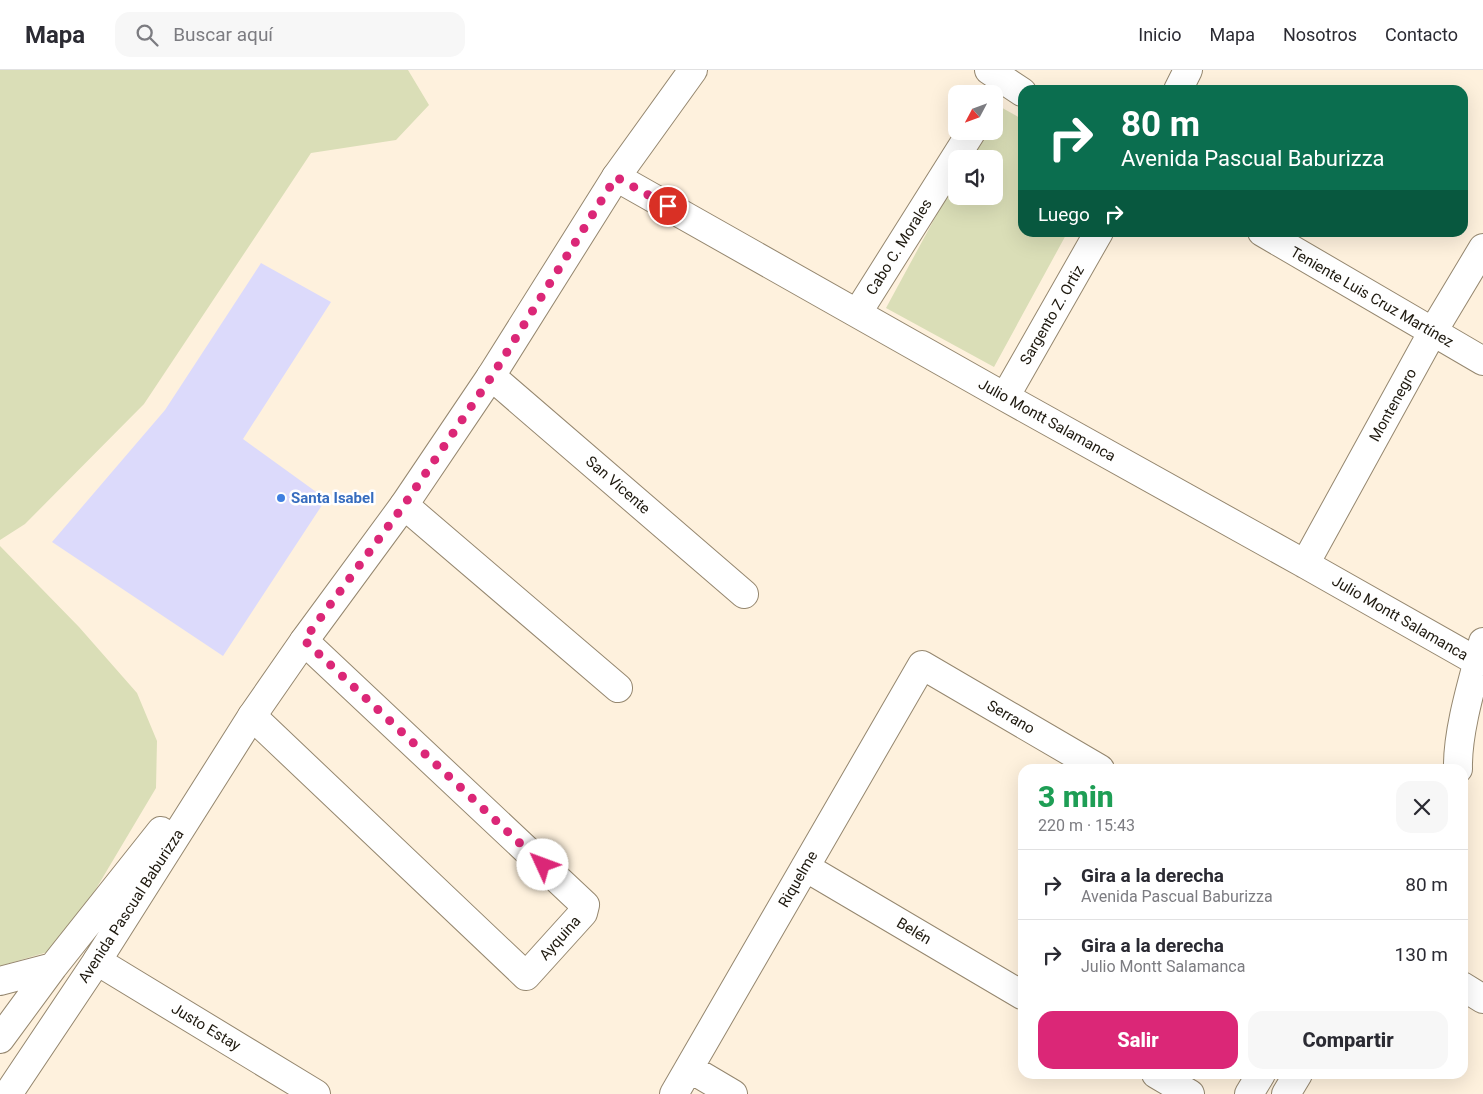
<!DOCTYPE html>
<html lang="es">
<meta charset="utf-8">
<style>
body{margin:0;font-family:Roboto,sans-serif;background:#f7f7f7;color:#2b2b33;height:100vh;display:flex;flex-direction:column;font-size:19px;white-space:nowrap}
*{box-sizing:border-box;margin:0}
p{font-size:16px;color:#7c7c81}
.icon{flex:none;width:28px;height:28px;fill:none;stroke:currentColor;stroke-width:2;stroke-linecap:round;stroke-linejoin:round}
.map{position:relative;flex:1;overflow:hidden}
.details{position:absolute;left:1018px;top:694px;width:450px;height:315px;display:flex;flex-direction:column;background:#fff;border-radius:15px;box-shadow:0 5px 20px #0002}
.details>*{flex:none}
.top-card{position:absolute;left:1018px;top:15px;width:450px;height:152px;border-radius:15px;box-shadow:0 5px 20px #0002;background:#0b6e4f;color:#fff;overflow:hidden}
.needle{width:32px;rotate:229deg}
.controls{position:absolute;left:948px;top:15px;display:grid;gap:10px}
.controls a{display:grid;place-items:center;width:55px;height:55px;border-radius:10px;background:#fff;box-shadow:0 5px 20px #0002;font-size:25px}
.pin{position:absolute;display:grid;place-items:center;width:42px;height:42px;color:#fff;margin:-21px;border:2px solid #fff;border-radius:50%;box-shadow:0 1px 5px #0007}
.me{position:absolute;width:55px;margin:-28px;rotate:313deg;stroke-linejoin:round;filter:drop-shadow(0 0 4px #0008)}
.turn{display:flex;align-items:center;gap:18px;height:105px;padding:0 20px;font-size:22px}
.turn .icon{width:65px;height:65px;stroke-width:2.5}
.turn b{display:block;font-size:35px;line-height:42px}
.then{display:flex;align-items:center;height:48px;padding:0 20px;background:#0003;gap:10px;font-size:19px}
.round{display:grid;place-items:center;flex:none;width:52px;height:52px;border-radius:15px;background:#f7f7f7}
.head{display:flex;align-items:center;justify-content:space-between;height:85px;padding:0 20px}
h1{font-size:30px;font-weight:800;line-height:38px;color:#1e9e55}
.primary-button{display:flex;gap:10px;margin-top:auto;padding:10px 20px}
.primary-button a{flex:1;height:58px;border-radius:15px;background:#db2777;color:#fff;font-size:20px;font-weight:800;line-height:58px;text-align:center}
.primary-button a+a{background:#f7f7f7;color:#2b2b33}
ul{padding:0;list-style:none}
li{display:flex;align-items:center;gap:15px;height:70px;padding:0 20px;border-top:1px solid #e1e1e2}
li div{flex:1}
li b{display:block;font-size:19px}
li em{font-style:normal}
header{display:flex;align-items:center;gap:30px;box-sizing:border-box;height:70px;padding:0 25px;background:#fff;border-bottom:1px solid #e1e1e2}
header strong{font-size:24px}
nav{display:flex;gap:28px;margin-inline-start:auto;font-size:18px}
.search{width:350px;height:45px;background:#f7f7f7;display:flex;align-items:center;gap:12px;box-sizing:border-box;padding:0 18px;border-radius:15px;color:#7c7c81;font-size:19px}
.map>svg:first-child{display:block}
.green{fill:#dadeb7}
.building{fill:#dcdafb}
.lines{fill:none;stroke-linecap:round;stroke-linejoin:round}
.minor-casing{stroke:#95876f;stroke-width:30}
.major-casing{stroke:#95876f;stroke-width:30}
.minor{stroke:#fff;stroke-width:28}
.major{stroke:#fff;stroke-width:28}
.route{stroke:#db2777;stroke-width:9;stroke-dasharray:0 16.2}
.shop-dot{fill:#3f7fe0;stroke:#fff;stroke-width:2}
.labels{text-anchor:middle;stroke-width:5;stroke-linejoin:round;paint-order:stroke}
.street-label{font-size:15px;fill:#1e190f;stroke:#fff}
.shop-label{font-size:15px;font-weight:bold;fill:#366cbe;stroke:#fff;text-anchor:start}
</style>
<header>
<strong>Mapa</strong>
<div class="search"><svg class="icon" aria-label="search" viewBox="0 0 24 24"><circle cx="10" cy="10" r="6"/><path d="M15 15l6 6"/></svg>Buscar aquí</div>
<nav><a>Inicio</a><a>Mapa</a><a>Nosotros</a><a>Contacto</a></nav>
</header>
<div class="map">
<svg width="1483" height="1024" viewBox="0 0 1483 1024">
<rect width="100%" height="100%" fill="#fef1dd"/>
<path class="green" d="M0 0H408L429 35 396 70 311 83 144 334 25 454 0 470Z
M997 35 1022 49V162L1067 163 994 297 886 238 956 109V126H994V89H967L982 61H994V41Z
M0 476 79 557 137 623 157 671 156 718 84 839 51 881 0 896Z"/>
<path class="building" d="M261 193 331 232 243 369 326 429 223 586 52 472 165 340Z"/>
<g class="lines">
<g class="minor-casing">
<path id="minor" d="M989 0 1022 22
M1178 20 1188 0
M616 107 1005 327 1305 494 1478 592
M1262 162 1483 291
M858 242 972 61
M491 306 744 524
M1005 327 1099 162
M404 435 618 618
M1305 494 1432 263 1483 178
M252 646 526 906 583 843 585 835 304 571
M1458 699C1457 661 1473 610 1483 572
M805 797 1022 925
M97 891 316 1024
M1462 916 1483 929
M689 998 733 1024
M1156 1004 1190 1024
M674 1024 922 595 1100 699
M1249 1024 1261 1004
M1286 1024 1298 1004"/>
</g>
<g class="major-casing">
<path id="major" d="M0 911 53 897
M0 969 53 897 161 761
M8 1024 97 891 252 646 304 571 404 435 491 306 616 107 693 0"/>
</g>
<use href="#minor" class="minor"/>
<use href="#major" class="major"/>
</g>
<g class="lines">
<path class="route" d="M543 795 304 570 404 435 492 306 616 107 668 136"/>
</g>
<circle class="shop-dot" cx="281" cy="428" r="5"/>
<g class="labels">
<g class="street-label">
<text transform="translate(899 177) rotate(-58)" y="5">Cabo C. Morales</text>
<text transform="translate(1372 227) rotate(30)" y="5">Teniente Luis Cruz Martínez</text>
<text transform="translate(1052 245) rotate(-60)" y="5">Sargento Z. Ortiz</text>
<text transform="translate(1393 335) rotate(-61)" y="5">Montenegro</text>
<text transform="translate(1047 350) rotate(29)" y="5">Julio Montt Salamanca</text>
<text transform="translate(618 415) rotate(41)" y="5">San Vicente</text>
<text transform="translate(1400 548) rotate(30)" y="5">Julio Montt Salamanca</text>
<text transform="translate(1011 647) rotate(30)" y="5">Serrano</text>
<text transform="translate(798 809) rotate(-60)" y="5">Riquelme</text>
<text transform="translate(131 836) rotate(-57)" y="5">Avenida Pascual Baburizza</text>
<text transform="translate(914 861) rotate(31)" y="5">Belén</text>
<text transform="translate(560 868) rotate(-48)" y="5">Ayquina</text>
<text transform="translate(206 957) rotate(31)" y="5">Justo Estay</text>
</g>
<g class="shop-label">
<text x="291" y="433">Santa Isabel</text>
</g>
</g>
</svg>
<div class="controls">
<a><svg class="needle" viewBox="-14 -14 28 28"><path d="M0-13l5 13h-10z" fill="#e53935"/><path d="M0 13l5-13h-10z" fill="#7c7c81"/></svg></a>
<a><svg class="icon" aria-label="sound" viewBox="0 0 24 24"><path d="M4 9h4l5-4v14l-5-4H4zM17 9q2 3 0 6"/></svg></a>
</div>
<div class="pin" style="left:668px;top:136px;background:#d93025"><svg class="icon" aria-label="arrive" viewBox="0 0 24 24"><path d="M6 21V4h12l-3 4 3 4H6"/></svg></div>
<svg class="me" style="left:543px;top:795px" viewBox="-20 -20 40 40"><circle r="19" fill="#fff"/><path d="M0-13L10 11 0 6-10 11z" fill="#db2777"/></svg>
<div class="top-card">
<div class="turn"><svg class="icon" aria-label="right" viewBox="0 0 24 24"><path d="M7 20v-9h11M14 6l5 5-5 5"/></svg><div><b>80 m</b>Avenida Pascual Baburizza</div></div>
<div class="then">Luego<svg class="icon" aria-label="right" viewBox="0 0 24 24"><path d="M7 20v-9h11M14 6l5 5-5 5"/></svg></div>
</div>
<section class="details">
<div class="head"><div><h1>3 min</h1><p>220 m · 15:43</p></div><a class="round"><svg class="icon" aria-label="close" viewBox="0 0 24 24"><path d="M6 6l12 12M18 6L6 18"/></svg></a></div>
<ul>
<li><svg class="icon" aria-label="right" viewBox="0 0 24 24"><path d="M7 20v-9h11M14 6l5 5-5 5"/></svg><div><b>Gira a la derecha</b><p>Avenida Pascual Baburizza</p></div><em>80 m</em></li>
<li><svg class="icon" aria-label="right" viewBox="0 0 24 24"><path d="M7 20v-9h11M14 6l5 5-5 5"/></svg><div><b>Gira a la derecha</b><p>Julio Montt Salamanca</p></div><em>130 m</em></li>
</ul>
<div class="primary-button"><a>Salir</a><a>Compartir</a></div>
</section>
</div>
